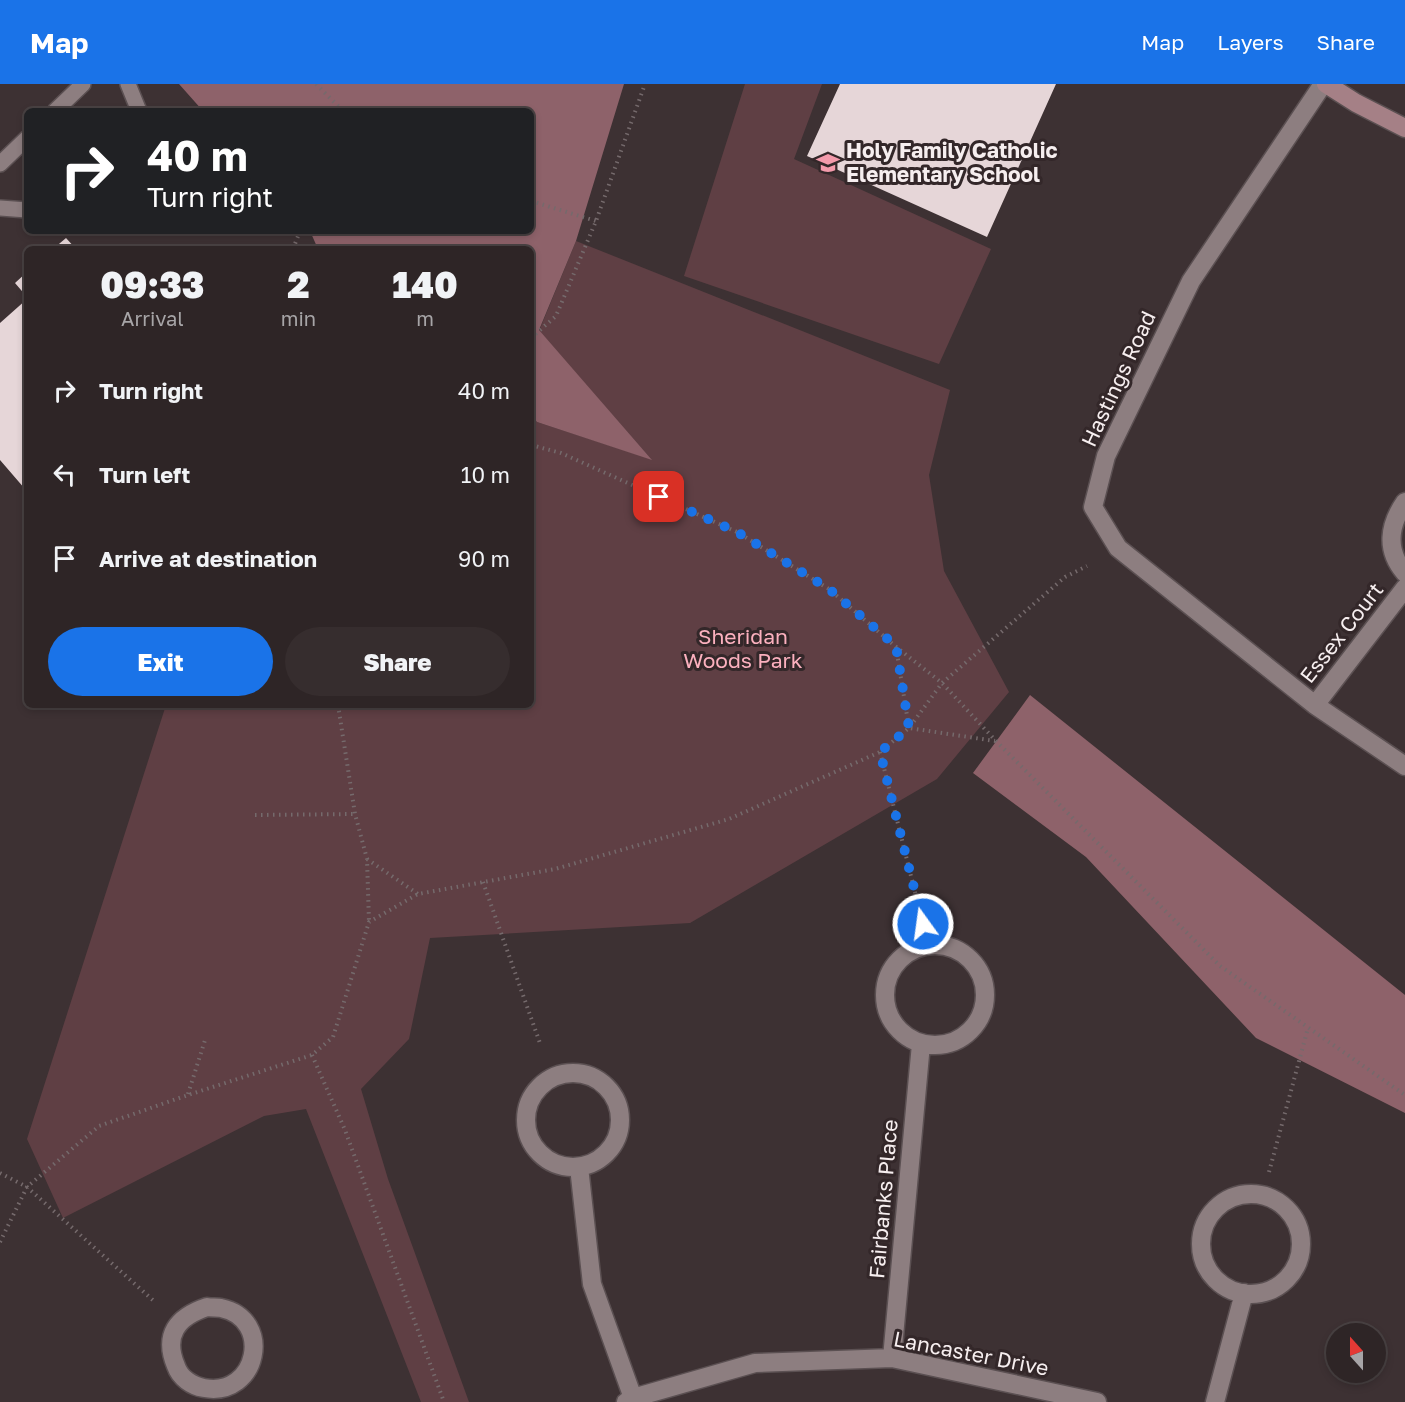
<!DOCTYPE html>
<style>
body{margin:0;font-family:"Golos Text",sans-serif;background:#362d2e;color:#f1f3f6;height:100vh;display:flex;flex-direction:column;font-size:22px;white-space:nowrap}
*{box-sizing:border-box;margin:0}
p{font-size:20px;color:#a7a5a7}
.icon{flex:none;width:33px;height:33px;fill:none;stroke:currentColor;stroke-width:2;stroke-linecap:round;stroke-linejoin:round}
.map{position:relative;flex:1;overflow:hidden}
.drawer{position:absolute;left:24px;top:162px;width:510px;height:462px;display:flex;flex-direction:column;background:#2e2526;border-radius:9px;box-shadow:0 3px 9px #0003,0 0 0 2px #494243}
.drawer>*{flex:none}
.top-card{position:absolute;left:24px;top:24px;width:510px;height:126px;border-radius:9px;box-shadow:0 3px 9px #0003,0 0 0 2px #494243;background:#202124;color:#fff;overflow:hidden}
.needle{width:39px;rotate:339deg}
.fabs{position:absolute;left:1326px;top:1239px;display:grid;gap:12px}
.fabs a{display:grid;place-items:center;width:60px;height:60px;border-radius:50%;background:#2e2526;box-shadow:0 3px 9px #0003,0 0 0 2px #494243;font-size:30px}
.pin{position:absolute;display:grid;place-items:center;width:51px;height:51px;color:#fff;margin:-26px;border-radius:12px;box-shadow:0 3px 9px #0006}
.me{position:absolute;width:66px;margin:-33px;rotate:346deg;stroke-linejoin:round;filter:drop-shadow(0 0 4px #0008)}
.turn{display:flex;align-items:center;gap:21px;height:126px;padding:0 24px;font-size:27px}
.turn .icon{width:78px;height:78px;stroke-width:2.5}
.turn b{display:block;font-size:42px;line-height:51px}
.eta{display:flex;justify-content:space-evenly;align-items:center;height:102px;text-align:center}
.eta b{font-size:36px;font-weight:800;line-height:42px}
.action{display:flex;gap:12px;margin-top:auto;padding:12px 24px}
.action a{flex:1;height:69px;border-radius:36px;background:#1a73e8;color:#fff;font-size:24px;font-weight:800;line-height:69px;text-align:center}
.action a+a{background:#362d2e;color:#f1f3f6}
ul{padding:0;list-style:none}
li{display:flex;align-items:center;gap:18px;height:84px;padding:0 24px}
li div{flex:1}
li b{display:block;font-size:22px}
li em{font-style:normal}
header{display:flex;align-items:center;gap:36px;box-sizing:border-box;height:84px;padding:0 30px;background:#1a73e8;color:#fff}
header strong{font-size:28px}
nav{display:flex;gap:33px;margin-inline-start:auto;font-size:21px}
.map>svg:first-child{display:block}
.green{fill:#5f3f44}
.forest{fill:#8e626a}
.building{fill:#e6d6d8}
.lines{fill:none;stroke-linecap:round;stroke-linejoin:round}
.lane-casing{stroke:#5b5052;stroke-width:18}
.street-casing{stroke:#5b5052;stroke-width:21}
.secondary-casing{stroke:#5b5052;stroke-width:21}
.path{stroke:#756a6c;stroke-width:4;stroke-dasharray:1.5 4.5;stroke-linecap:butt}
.lane{stroke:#8d7e80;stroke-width:15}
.street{stroke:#8d7e80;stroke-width:18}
.secondary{stroke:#a58086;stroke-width:18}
.route{stroke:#1a73e8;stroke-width:10;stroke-dasharray:0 18}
.labels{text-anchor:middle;stroke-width:6;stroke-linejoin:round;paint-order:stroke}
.poi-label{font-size:21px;font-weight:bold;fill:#f6eeef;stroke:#332729;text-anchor:start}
.street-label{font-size:21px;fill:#f6eeef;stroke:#332729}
.park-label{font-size:21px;fill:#fbb0be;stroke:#332729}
</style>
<header>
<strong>Map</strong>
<nav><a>Map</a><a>Layers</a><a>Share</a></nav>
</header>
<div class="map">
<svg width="1405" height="1318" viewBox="0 0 1405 1318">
<rect width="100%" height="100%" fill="#3d3133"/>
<path class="green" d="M745 0H822L794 75 991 165 939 280 684 192Z
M576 157 950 306 929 391 944 487 1009 608 937 695 690 839 430 854 409 955 361 1005 388 1095 469 1318H421L306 1025 264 1032 63 1134 27 1055 166 621H531V331L537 338 651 375 539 247Z"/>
<path class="forest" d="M179 0H624L576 157 539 246 652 376 537 338 531 331V165H318L310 147H531V27H203Z
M1030 611 1405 911V1029L1256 954 1086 773 973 689Z"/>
<path class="building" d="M840 0H1056L987 153 807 72Z
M66 154 76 165H53Z
M27 188V213L15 199Z
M27 215V403L25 405 0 376V239Z"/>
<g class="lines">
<g class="lane-casing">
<path id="lane" d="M128 0 139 27
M55 27 83 0
M0 80 27 54
M0 124 27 126"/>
</g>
<g class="street-casing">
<path id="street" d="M1323 0 1191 197 1106 372 1093 423 1118 464 1315 621 1405 682
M1405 418C1389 441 1385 466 1405 489
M1315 621 1405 504
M885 911a50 50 0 1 1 100 0a50 50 0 1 1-100 0Z
M526 1036a47 47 0 1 1 94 0a47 47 0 1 1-94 0Z
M579 1083 592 1200 633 1314
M1201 1160a50 50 0 1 1 100 0a50 50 0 1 1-100 0Z
M207 1223C212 1224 217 1223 221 1224 274 1235 258 1314 204 1304 192 1302 180 1294 176 1282 163 1251 177 1233 207 1223Z
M892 1274 921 960
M626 1318 633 1314 755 1279 892 1274 1097 1318
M1215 1318 1244 1209"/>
</g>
<g class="secondary-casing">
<path id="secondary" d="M1326 0 1356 19 1405 44"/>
</g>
<path class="path" d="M316 0 343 27
M531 117 596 137
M293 165 300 147
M531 254 556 232 596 137 645 0
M531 361 561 369 737 448 829 505 895 562 942 599 996 657 1220 882 1405 1011
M896 563 909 644 995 657
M338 621 355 730 367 775 369 838
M880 668 923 840
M255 731 355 730
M367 775 418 810
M483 798 541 962
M312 971 345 1046 444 1318
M188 1010 206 953
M1269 1088 1308 944
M0 1089 27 1103 156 1219
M0 1158 27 1103 99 1042 188 1011 312 971 333 953 369 838 418 810 555 785 729 735 880 668 909 644 942 599 1065 493 1087 482"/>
<use href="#lane" class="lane"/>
<use href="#street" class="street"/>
<use href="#secondary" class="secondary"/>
</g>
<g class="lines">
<path class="route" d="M659 413 737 448 829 505 896 562 909 644 880 668 923 840"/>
</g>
<defs>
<g id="school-bare" transform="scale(1.8)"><path d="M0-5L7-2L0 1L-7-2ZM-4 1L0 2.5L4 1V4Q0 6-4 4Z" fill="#f39aab" stroke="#332729" stroke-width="2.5" paint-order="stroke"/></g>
</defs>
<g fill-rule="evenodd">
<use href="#school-bare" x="828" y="79"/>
</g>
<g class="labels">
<g class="poi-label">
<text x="846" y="74">Holy Family Catholic<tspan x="846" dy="24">Elementary School</tspan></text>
</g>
<g class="street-label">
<text transform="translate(1119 295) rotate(-65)" y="7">Hastings Road</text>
<text transform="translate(1342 549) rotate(-52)" y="7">Essex Court</text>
<text transform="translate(884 1115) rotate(-85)" y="7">Fairbanks Place</text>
<text transform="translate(971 1270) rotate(11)" y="7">Lancaster Drive</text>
</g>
<g class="park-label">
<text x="743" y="560">Sheridan<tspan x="743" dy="24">Woods Park</tspan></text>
</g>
</g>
</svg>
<div class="fabs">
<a><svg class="needle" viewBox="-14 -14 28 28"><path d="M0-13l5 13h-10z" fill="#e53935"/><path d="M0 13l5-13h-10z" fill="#a7a5a7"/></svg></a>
</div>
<div class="pin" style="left:659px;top:413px;background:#d93025"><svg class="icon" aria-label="arrive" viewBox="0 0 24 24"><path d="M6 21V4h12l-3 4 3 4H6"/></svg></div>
<svg class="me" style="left:923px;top:840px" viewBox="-20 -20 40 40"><circle r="17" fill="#1a73e8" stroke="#fff" stroke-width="3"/><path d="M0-11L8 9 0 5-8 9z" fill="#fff"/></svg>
<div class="top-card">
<div class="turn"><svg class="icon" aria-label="right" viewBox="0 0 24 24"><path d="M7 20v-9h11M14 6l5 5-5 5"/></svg><div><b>40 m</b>Turn right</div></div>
</div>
<section class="drawer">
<div class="eta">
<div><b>09:33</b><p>Arrival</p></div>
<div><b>2</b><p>min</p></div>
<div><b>140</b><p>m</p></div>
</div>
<ul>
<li><svg class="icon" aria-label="right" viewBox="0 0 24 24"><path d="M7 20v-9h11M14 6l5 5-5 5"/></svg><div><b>Turn right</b></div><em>40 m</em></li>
<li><svg class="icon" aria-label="left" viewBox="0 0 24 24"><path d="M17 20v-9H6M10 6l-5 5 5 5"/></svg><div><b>Turn left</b></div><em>10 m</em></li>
<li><svg class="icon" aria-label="arrive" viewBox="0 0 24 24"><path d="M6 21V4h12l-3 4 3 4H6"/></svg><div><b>Arrive at destination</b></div><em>90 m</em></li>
</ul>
<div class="action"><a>Exit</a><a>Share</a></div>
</section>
</div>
